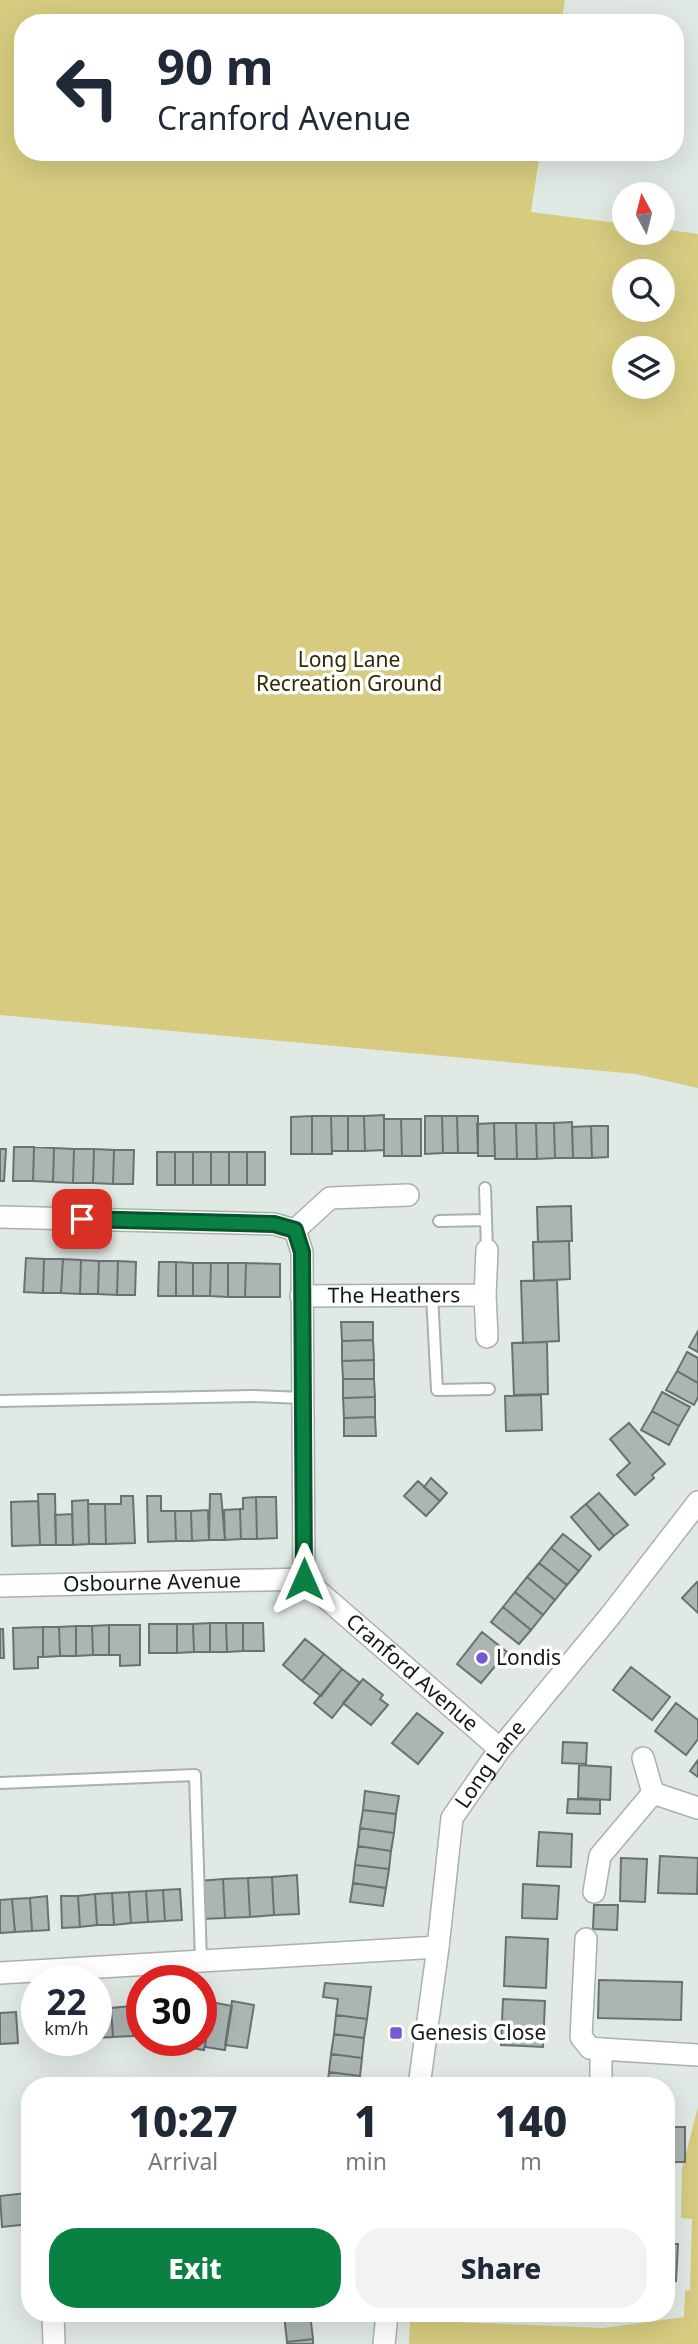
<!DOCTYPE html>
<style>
body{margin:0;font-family:"Noto Sans",sans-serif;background:#f2f2f3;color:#1f2937;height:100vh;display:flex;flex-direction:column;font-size:26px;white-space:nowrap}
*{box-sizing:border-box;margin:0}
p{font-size:23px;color:#747a83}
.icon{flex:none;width:38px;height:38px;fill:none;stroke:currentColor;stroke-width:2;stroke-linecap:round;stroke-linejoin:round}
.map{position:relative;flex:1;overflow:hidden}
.side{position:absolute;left:21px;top:2077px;width:654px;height:245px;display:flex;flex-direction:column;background:#fff;border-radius:28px;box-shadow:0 7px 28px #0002}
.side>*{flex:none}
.banner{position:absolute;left:14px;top:14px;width:670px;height:147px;border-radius:28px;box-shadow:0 7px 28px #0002;background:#fff;color:#1f2937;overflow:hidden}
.needle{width:46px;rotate:353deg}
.controls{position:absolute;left:612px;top:182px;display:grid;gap:14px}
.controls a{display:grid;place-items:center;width:63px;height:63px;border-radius:50%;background:#fff;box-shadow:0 7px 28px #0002;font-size:35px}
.speed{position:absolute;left:21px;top:1965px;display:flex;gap:14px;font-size:35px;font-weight:700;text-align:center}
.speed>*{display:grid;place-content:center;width:91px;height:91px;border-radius:50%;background:#fff;box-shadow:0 7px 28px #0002;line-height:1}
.speed small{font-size:18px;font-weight:400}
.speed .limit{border:10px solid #d22;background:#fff;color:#111}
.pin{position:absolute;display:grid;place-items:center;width:60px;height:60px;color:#fff;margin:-30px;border-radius:14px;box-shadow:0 4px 10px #0006}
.me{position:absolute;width:77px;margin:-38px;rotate:0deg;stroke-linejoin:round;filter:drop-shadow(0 0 5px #0008)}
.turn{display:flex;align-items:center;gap:24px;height:147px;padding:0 28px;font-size:32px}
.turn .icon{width:91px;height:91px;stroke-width:2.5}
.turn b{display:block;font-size:49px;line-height:60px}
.eta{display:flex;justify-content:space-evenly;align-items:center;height:119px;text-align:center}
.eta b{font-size:42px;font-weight:800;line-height:49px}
.button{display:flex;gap:14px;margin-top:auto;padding:14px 28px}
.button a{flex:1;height:80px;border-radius:28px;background:#0b8043;color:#fff;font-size:28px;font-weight:800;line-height:80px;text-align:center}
.button a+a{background:#f2f2f3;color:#1f2937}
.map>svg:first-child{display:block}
.green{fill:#d6cb7f;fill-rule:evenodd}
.building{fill:#abb6b4;stroke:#687270;stroke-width:2}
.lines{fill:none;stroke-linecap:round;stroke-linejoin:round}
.lane-casing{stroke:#a9b1ab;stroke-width:14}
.street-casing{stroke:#a9b1ab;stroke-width:24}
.lane{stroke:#fff;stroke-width:10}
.street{stroke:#fff;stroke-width:21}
.route-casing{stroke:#07532c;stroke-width:18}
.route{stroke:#0b8043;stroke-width:12}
.poi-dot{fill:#7959d3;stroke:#fff;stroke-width:2.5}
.labels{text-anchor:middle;stroke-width:7;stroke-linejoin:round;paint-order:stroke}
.park-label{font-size:21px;fill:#302a00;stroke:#fff}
.street-label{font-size:21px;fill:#151816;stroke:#fff}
.poi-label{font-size:21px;fill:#151816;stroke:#fff;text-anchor:start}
</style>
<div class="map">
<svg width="698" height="2344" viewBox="0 0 698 2344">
<rect width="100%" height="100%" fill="#e0e9e3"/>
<path class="green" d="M0 0H565L561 23H23V152H540L531 212 625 224V233H663V229L698 234V1088L636 1074 0 1015ZM625 271H663V310H625ZM663 348V387H625V348Z
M698 2107V2344H409L410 2320 603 2328 684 2317 685 2291 690 2290 692 2219 681 2218 682 2169Z"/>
<path class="building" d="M384 1115V1150L365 1151 364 1116Z
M312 1116H331L332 1154H312Z
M312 1116V1154H291V1117Z
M331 1116H348V1151H332Z
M348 1116H364L365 1151H348Z
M425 1116H442L443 1153 425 1154Z
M442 1116H457L458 1153H443Z
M457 1116H478V1153H458Z
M384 1119H401L402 1156H384Z
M401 1119H421V1156H402Z
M572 1122 573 1158H555L554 1123Z
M494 1123 495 1156H478L477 1124Z
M494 1123H516L517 1159H495Z
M516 1123H536L537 1159H517Z
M536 1123H554L555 1158 537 1159Z
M591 1126H608V1157L592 1158Z
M591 1126 592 1158H573L572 1127Z
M14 1147H34L33 1181H13Z
M34 1147 54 1148 53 1182 33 1181Z
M54 1148 74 1149 73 1183 53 1182Z
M0 1149H6L4 1181H0Z
M74 1149H94L93 1183H73Z
M94 1149 114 1150 113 1184 93 1183Z
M114 1150H134L133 1184H113Z
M157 1152H175V1185H157Z
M175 1152H193V1185H175Z
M193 1152H211V1185H193Z
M211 1152H229V1185H211Z
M229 1152H247V1185H229Z
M247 1152H265V1185H247Z
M571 1206 572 1241 538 1242 537 1207Z
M569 1241 570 1279 534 1281 533 1242Z
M26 1258 44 1259 43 1293 24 1292Z
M44 1259H63L61 1293H43Z
M63 1259 81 1260 80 1294 61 1293Z
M81 1260 99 1261 98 1294H80Z
M99 1261H118L117 1295 98 1294Z
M118 1261 136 1262 135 1295H117Z
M159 1262H176V1296H158Z
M176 1262 193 1263V1296H176Z
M193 1263H211L210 1296H193Z
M211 1263H228V1297L210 1296Z
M228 1263H246L245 1297H228Z
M246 1263 280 1264V1297H245Z
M557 1280 559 1341 523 1343 521 1281Z
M341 1322H373V1340L342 1341Z
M698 1331V1352L689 1347Z
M373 1340 374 1360 342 1361V1341Z
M547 1342 548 1394 514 1395 512 1343Z
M687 1352 698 1358V1383L677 1371Z
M374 1360V1379H343L342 1361Z
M677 1371 698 1383V1397L694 1405 666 1390Z
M343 1379H374L375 1397 343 1398Z
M662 1392 690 1407 679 1426 652 1411Z
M541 1395 542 1430 506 1431 505 1396Z
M375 1397V1417L344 1418 343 1398Z
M652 1411 679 1426 669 1445 641 1430Z
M375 1417 376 1436H344V1418Z
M629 1423 665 1464 652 1475 654 1478 635 1495 617 1475 630 1463 610 1439Z
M431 1478 447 1493 440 1501 424 1487Z
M418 1481 440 1501 426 1516 404 1496Z
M599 1493 628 1525 614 1536 586 1504Z
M38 1494H55L56 1545H40Z
M210 1494H221L225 1540H209Z
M121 1496H133L135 1543 106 1544 105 1504H121Z
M147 1496H161V1511H175L176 1541 148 1542Z
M256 1497H276L277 1538 257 1539Z
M256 1497 257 1539H241L240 1509H243V1498Z
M88 1500 89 1544 73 1545 72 1501Z
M38 1501 40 1545 12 1546 11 1502Z
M88 1504H105L106 1544H89Z
M586 1504 614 1536 599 1550 571 1517Z
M240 1509 241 1539 225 1540 224 1510Z
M208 1510 209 1540 192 1541 191 1511Z
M175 1511H191L192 1541H176Z
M72 1514 73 1545H56L55 1515Z
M563 1534 591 1556 579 1571 551 1548Z
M551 1548 579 1571 567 1585 539 1563Z
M539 1563 567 1585 555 1600 527 1577Z
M527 1577 555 1600 543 1615 515 1592Z
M697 1582 698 1583V1613L682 1598Z
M515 1592 543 1615 531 1630 503 1607Z
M503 1607 531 1630 519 1644 491 1622Z
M210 1623V1652H194L193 1624Z
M210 1623H226L227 1652H210Z
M226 1623H243V1651L227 1652Z
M243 1623H263L264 1651H243Z
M149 1624H177V1653H149Z
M177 1624H193L194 1652 177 1653Z
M109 1625V1655H93L92 1626Z
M109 1625H140V1665L120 1666V1655H109Z
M76 1626V1656H60L59 1627Z
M76 1626H92L93 1655 76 1656Z
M43 1627V1657H38V1668L14 1669 13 1628Z
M43 1627H59L60 1656 43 1657Z
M0 1629H3L4 1658H0Z
M482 1632 507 1652 481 1683 457 1664Z
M305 1639 324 1654 302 1681 283 1665Z
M324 1654 342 1669 321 1696 302 1681Z
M631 1667 670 1697 652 1720 613 1690Z
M342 1669 360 1683 332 1718 314 1703Z
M363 1679 383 1695 380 1699 388 1705 371 1725 343 1703Z
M676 1703 698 1720V1739L686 1755 655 1731Z
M417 1713 443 1733 418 1764 392 1743Z
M563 1742 587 1743 586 1764 562 1763Z
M698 1760V1777L690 1771Z
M579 1765 611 1767 610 1800 578 1798Z
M365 1791 399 1796 396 1814 363 1810Z
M568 1799 600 1800V1814L567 1813Z
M363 1810 396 1814 394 1833 360 1828Z
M360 1828 394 1833 391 1851 358 1846Z
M539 1832 572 1834 571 1867 537 1866Z
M358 1846 391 1851 389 1869 355 1865Z
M660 1856 698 1858 697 1894 658 1893Z
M621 1858 647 1859 645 1902 620 1901Z
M355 1865 389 1869 386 1888 353 1883Z
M297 1875 299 1914 274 1915 272 1877Z
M272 1877 274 1915 250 1917 248 1878Z
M248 1878 250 1917 225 1918 223 1879Z
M223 1879 225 1918 200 1919 198 1881Z
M353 1883 386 1888 383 1906 350 1902Z
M523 1884 559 1886 557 1919 522 1918Z
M180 1889 182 1920 165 1921 163 1890Z
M163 1890 165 1921 148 1922 146 1891Z
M146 1891 148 1922 131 1923 129 1892Z
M129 1892 131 1923 114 1925 112 1893Z
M112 1893 114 1925H97L95 1894Z
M95 1894 97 1925 80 1927 78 1896Z
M47 1896 49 1930 32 1931 30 1898Z
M61 1896H78L80 1927 62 1928Z
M30 1898 32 1931 15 1932 12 1899Z
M12 1899 15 1932 0 1933V1900Z
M594 1905H618L617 1930 593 1929Z
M506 1937 548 1939 546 1988 504 1986Z
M599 1980 682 1982 681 2020 598 2018Z
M325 1983 371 1987 367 2019 336 2015 338 1999 323 1997Z
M503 1999 545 2001 543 2047 501 2045Z
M232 2001 254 2005 247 2048 225 2045Z
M211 2002 232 2006 225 2050 205 2047Z
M201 2005 211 2006 204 2050 179 2046 180 2040H201Z
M131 2006 133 2036 113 2037 111 2008Z
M131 2006H142V2036H133Z
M96 2008H111L113 2037 96 2038Z
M16 2012 18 2043 0 2044V2013Z
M336 2015 367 2019 364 2038 334 2034Z
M334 2034 364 2038 362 2058 331 2054Z
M331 2054 362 2058 360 2076 329 2072Z
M329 2072 360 2076 358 2086H327Z
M521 2084 557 2085V2086H521Z
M667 2127H685V2162H667Z
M27 2193 30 2224 2 2227 0 2196Z
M667 2244H678L676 2281H667Z
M284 2314H310L313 2339 287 2342Z
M313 2339V2344H287V2342Z"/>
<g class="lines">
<g class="lane-casing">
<path id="lane" d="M485 1188 487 1250
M439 1221 486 1220
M432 1295 437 1390 489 1389
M0 1401 253 1396 303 1398
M0 1783 195 1775 201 1961"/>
</g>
<g class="street-casing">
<g id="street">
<path id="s1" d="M0 1217 274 1224 295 1230 302 1252 304 1579 500 1749"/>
<path d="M295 1230 330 1198 408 1195"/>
<path d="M485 1295 487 1337"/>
<path id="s2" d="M301 1296 485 1295 487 1250"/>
<path id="s3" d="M0 1586 304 1579"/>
<path d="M643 1758 653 1793"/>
<path d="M594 1892 600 1856 653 1793 698 1808"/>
<path d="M586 1939 581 2037 590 2048 601 2049"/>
<path d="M0 1973 438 1947"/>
<path id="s4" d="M419 2086 438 1947 452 1818 500 1749 610 1616 698 1502"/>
<path d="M601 2086V2049L698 2055"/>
<path d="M53 2314 54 2344"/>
<path d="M384 2344 387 2314"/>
</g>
</g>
<use href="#lane" class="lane"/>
<use href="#street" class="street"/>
</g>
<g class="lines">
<g class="route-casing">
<path id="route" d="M82 1219 274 1224 295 1230 302 1252 304 1579"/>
</g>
<use href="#route" class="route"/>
</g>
<g class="poi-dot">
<circle cx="482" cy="1658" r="7"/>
<rect x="389" y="2026" width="14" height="14" rx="3.5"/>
</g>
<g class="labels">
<g class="park-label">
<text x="349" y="667">Long Lane<tspan x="349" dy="24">Recreation Ground</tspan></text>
</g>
<g class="street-label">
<text dy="7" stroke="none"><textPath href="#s2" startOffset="93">The Heathers</textPath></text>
<text dy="7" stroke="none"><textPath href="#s3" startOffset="152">Osbourne Avenue</textPath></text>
<text dy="7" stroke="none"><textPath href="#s1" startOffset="789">Cranford Avenue</textPath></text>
<text dy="7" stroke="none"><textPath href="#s4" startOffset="336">Long Lane</textPath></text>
</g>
<g class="poi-label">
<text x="496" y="1665">Londis</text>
<text x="410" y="2040">Genesis Close</text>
</g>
</g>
</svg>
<div class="controls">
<a><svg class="needle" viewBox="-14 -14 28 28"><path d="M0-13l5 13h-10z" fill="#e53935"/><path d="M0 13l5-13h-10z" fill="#747a83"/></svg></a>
<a><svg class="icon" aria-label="search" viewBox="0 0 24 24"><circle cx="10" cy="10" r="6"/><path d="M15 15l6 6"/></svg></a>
<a><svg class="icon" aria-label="layers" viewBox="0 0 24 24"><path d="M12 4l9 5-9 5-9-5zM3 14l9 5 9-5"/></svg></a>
</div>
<div class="speed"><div>22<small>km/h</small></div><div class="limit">30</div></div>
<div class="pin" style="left:82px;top:1219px;background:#d93025"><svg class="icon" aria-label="arrive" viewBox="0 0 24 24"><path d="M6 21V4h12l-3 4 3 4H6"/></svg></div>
<svg class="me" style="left:304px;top:1579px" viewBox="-20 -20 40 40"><path d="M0-17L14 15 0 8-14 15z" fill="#0b8043" stroke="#fff" stroke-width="4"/></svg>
<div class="banner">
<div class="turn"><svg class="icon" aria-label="left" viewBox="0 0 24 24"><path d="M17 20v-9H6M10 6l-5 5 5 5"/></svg><div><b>90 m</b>Cranford Avenue</div></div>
</div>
<section class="side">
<div class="eta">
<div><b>10:27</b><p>Arrival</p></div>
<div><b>1</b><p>min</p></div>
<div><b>140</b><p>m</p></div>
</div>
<div class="button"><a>Exit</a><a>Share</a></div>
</section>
</div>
